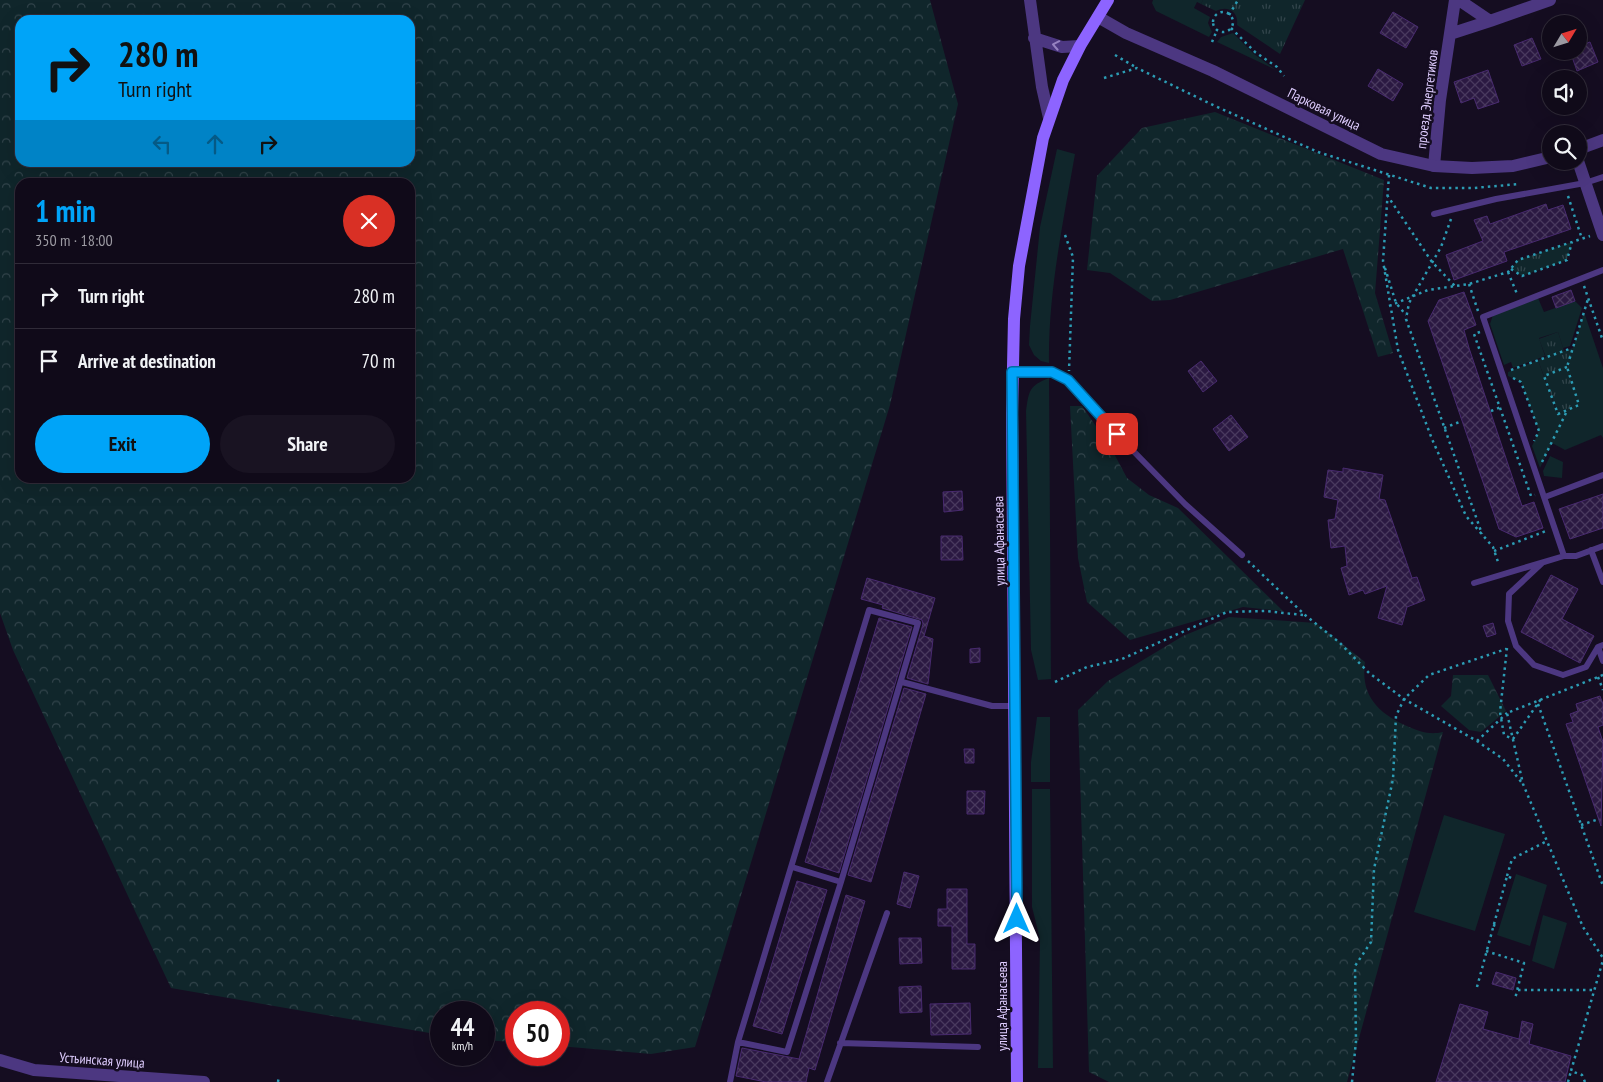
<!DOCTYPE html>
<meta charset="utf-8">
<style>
body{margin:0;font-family:"PT Sans Narrow",sans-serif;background:#191322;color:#f1f3f6;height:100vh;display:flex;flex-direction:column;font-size:19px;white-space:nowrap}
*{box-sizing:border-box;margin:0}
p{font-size:16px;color:#9c9aa2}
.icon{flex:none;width:28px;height:28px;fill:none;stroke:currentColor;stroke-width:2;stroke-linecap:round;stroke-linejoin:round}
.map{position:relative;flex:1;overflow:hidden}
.panel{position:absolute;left:15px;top:178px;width:400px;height:305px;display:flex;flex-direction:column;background:#100a19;border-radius:15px;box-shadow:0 5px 20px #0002,0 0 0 1px #302b38}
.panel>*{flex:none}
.guide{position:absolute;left:15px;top:15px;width:400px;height:152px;border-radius:15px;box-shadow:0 5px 20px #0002,0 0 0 1px #302b38;background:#00a4f8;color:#111;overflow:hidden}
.needle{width:32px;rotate:52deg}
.controls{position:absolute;left:1542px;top:15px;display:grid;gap:10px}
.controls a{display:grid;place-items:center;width:45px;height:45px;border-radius:50%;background:#100a19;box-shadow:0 5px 20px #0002,0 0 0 1px #302b38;font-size:25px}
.speed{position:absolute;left:430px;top:1001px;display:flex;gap:10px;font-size:25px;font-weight:700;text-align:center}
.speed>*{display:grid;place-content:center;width:65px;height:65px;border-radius:50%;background:#100a19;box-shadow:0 5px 20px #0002,0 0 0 1px #302b38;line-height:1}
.speed small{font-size:12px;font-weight:400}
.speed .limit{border:8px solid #d22;background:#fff;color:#111}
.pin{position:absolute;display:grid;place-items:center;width:42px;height:42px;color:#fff;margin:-21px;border-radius:10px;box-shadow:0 2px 8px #0006}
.me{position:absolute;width:55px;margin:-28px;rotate:0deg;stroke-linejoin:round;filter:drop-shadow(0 0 4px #0008)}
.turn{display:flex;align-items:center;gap:18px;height:105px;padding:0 20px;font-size:22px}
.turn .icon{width:65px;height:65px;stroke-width:2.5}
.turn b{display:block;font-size:35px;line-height:42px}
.lanes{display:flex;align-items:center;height:48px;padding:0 20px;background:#0003;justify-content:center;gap:25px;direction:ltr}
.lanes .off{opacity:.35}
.round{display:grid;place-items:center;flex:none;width:52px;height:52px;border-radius:26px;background:#191322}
.overview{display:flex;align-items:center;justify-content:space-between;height:85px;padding:0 20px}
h1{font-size:30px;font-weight:600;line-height:38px;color:#00a4f8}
.primary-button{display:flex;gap:10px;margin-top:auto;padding:10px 20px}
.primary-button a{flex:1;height:58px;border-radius:30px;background:#00a4f8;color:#111;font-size:20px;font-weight:600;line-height:58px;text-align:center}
.primary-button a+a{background:#191322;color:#f1f3f6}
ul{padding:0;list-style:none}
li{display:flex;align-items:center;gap:15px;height:65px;padding:0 20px;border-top:1px solid #302b38}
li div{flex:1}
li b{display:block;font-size:19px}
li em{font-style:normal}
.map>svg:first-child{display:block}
.grass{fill:#10262b}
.forest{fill:url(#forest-crowns);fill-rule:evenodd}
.park{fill:url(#park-tufts)}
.building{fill:url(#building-cross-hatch);stroke:#482a6f}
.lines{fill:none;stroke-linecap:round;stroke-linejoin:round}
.path{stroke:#2c9cb4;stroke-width:2.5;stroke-dasharray:2.5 4;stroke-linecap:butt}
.service{stroke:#4c3781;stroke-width:6}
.minor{stroke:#4c3781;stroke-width:12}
.tertiary{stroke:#4c3781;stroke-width:12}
.secondary{stroke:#8d64ff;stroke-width:12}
.oneway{stroke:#9682c0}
.route-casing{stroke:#006ba1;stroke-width:12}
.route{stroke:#00a4f8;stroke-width:9}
.labels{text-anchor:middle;stroke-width:5;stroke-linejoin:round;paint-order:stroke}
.street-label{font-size:14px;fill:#dfcdff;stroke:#150d21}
</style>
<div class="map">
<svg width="1603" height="1082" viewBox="0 0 1603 1082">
<defs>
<pattern id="forest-crowns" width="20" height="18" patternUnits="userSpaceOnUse" patternTransform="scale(1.25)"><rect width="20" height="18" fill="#10262b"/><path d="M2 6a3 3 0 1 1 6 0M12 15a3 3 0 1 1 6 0" fill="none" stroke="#32444b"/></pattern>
<pattern id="park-tufts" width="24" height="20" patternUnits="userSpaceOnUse" patternTransform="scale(1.25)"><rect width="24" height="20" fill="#10262b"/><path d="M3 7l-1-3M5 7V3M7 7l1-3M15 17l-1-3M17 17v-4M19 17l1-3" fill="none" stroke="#32444b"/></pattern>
<pattern id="building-cross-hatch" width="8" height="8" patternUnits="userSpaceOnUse" patternTransform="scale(1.25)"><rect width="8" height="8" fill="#2b1942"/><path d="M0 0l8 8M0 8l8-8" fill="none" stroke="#49395e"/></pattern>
</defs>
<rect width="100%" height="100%" fill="#150d21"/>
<path class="grass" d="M1153 0H1203L1201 4 1197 2 1194 8 1210 17 1208 23 1212 32 1209 37 1156 11 1152 3Z
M1233 33 1254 54 1276 70 1217 42 1221 37Z
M1057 149 1075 154C1063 223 1048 293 1049 363L1041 361 1034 355 1029 345 1030 326 1040 227Z
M1538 298 1544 312 1575 301 1582 308 1570 346 1563 348 1558 332 1539 338 1545 356 1513 368 1511 362 1504 365 1490 324 1493 315Z
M1584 312 1603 368V438L1601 435 1565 450 1552 443 1540 468 1532 446 1539 431 1521 382 1508 376V372L1538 360 1557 413 1567 367Z
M1049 378 1051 679 1038 680 1031 650 1026 411C1029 390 1029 386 1049 378Z
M1550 456 1563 462 1562 478 1544 476 1543 471Z
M1037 717H1050V782H1031V762Z
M1032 789H1050L1053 1068H1038L1040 939 1032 907Z
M1444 815 1505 834 1475 931 1414 912Z
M1516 874 1547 885 1530 946 1497 935Z
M1543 915 1567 923 1554 969 1532 961Z"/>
<path class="forest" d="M0 0H930L958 104 890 405 695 1047 651 1054 559 1046V1012H516V1042L484 1040V1012H441V1035L171 988 13 650 0 613ZM20 20H410V162H20ZM20 182H410V478H20Z
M1215 112 1384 180 1375 293 1393 353 1378 357 1343 249 1170 300 1152 301 1110 273 1087 270 1097 176 1142 128Z
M1070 406H1082L1111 448 1127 478 1149 495 1178 508 1283 611 1243 607 1130 640 1087 602 1078 558Z
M1229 617 1316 623 1365 662C1360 696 1379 714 1409 727 1421 732 1430 735 1443 732L1347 1082H1109L1089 1072 1078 710 1108 681 1183 636Z
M1453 675H1488L1506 711 1481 732 1469 730 1441 706 1451 696Z"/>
<path class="park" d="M1203 0H1305L1280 54 1237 25C1239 12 1228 5 1216 11L1201 4Z
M1572 242 1567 260 1522 276 1511 269 1518 260Z
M1558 332 1564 351 1573 348 1567 367 1579 405 1558 414 1538 360 1546 357 1539 339Z"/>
<path class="building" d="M1393 12 1418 27 1406 48 1380 33Z
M1532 38 1541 59 1522 66 1514 45Z
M1590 42 1598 62 1577 71 1570 51H1579V46Z
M1378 69 1403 84 1393 101 1368 86Z
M1488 70 1499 102 1478 109 1474 98 1461 103 1454 82Z
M1546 204 1548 210 1563 205 1571 229 1504 252 1507 261 1454 280 1446 255 1483 241 1474 220 1487 216 1490 224Z
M1571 290 1575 301 1556 308 1552 297Z
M1464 292 1476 325 1464 330 1469 348 1522 506 1534 502 1543 528 1516 537 1499 529 1428 321 1439 300Z
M1201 361 1217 381 1203 392 1188 371Z
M1231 415 1248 437 1229 451 1213 429Z
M1343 468 1383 475 1379 499 1385 500 1412 578 1417 577 1425 600 1407 607 1402 625 1378 618 1387 586 1365 594 1363 590 1349 595 1341 568 1347 566 1345 546 1331 548 1328 520 1335 519 1338 500 1324 497 1328 470 1343 472Z
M962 491 963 510 944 512 943 492Z
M1603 494V528L1570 539 1559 509Z
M941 536H962L963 560H941Z
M1551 575 1578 589 1562 619 1594 636 1580 663 1521 632Z
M867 578 935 598 924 636 933 639 928 684 907 678 923 624 922 620 882 608 883 605 861 599Z
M879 618 912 627 839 873 805 862Z
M1493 623 1496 634 1487 637 1483 626Z
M980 648V662L970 663V649Z
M904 688 926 694 871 882 848 875Z
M1600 696 1603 704V725L1598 727 1603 742 1601 826 1566 724 1573 722 1570 714 1578 711 1576 704Z
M964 749H974V763H965Z
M967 791H985L984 814H967Z
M904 872 919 876 910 908 897 904Z
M797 881 827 890 782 1034 753 1026Z
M947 889H967V944H975V969H952V926H938V909H947Z
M846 895 865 901 815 1070 809 1068 806 1082H766L736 1076 742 1048 799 1059Z
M899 938H921L922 963 900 964Z
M1496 972 1516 978 1513 990 1492 984Z
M921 986 922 1012 900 1013 899 987Z
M970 1003 971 1034 931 1035 930 1004Z
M1460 1004 1488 1012 1483 1029 1519 1039 1522 1021 1533 1024 1529 1044 1571 1056 1565 1082H1436Z"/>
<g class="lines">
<path class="path" d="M1213 22a10 10 0 1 1 20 0a10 10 0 1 1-20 0Z
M1229 15 1238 0
M1231 28 1255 52 1277 67 1284 76
M1212 42 1217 30
M1115 55 1137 68
M1104 78 1137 68 1215 106 1318 152 1431 188H1474L1519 184
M1389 175 1383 261 1398 350 1432 439 1466 516 1493 547 1499 565
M1387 195 1432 262 1455 286
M1568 196 1582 239
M1451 219 1441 247 1409 303 1406 319 1482 534
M1065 235 1073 257 1069 371
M1385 268 1396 303 1406 315
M1511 269 1522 276 1567 260 1572 242
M1508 272 1517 294
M1469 284 1478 311
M1584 286 1603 341
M1389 306 1428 290 1469 284 1508 272 1518 260 1590 236
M1480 332 1474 334 1531 496 1535 495
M1567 367 1544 376 1558 414 1579 405 1567 367 1588 299
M1511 370 1572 348
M1513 378 1521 382 1539 431 1534 441
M1491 411 1501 407
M1444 428 1462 421
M1542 462 1567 411
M1494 551 1546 531
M1248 561 1305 615 1340 643 1369 673 1404 699 1477 741 1503 759 1522 783
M1507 648 1500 712 1504 735 1513 739 1541 699
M1603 675 1507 713 1523 784 1583 927 1603 958
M1598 677 1603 690
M1055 682 1087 667 1122 659 1227 612 1265 611 1303 615
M1538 704 1603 886
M1477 741 1507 713
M1581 825 1599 819
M1507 876 1512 859 1547 841
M1493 925 1499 927
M1486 951 1524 963 1515 999
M1477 987 1507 876 1514 879
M1518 990H1594
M278 1082 279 1076
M1352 1082 1356 1041 1355 966 1371 942 1374 869 1393 779 1396 716 1404 699 1429 675 1506 649
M1568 1082 1571 1071
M1585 1082 1582 1075 1571 1071 1603 960"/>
<path class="service" d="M1434 214 1496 199 1585 183 1603 177
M1012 372H1052L1068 380 1103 420 1185 504 1242 555
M1545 497 1603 475
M1591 550 1603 582
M1564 556 1483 317 1603 270
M1542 563 1509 594 1508 621 1516 646 1534 665 1563 675 1586 667 1598 647 1603 645
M1474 583 1564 556H1576L1603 546
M1598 647 1603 661
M902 682 992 706H1015
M792 867 841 882
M840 1043 978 1047
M730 1082 738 1042 869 610 918 623 841 882 787 1052 738 1042
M827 1082 887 913"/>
<path class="minor" d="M1030 0 1042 87 1049 118
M1459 0 1490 21 1550 0
M1450 34 1490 21
M1034 38 1062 47 1080 46
M1578 161 1603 235
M1434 166 1440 100 1455 0
M0 1060 34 1070 204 1082"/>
<path class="tertiary" d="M1098 17 1126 33 1213 71 1381 154 1434 166 1472 168 1513 166 1551 157
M1579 149 1603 140"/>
<path class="secondary" d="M1017 1082 1012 413 1014 319 1019 266 1043 138 1063 80 1080 46 1108 0"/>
</g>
<defs><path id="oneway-chevron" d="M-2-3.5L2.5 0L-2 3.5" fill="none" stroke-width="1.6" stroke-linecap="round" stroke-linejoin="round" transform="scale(1.25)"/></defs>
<use class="oneway" href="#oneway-chevron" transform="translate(1056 45) rotate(-169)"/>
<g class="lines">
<g class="route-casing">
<path id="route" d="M1017 919 1012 372H1052L1068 380 1117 434"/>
</g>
<use href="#route" class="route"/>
</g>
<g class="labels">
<g class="street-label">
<text transform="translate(1427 99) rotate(-83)" y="5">проезд Энергетиков</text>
<text transform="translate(1324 109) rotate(26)" y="5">Парковая улица</text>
<text transform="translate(999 541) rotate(-91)" y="5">улица Афанасьева</text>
<text transform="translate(1002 1006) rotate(-90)" y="5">улица Афанасьева</text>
<text transform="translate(102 1060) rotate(4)" y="5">Устьинская улица</text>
</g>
</g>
</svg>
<div class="controls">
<a><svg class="needle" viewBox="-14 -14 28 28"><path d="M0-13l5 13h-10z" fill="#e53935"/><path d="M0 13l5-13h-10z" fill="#9c9aa2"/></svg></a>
<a><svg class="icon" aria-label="sound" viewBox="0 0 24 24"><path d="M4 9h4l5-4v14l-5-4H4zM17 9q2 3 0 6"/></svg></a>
<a><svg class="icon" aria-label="search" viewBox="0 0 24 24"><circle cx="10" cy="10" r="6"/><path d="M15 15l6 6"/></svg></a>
</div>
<div class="speed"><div>44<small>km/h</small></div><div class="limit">50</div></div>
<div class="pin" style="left:1117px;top:434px;background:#d93025"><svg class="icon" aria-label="arrive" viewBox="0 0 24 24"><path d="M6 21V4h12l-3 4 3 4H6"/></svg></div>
<svg class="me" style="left:1017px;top:919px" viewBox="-20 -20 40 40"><path d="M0-17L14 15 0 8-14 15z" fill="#00a4f8" stroke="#fff" stroke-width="4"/></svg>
<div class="guide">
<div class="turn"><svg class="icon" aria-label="right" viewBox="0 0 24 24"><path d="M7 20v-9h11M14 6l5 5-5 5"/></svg><div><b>280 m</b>Turn right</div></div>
<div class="lanes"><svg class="icon off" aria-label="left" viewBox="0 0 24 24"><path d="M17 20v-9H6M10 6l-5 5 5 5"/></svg><svg class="icon off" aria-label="ahead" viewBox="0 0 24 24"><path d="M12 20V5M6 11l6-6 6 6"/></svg><svg class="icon" aria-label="right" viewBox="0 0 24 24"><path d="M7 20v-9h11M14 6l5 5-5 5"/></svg></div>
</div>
<section class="panel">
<div class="overview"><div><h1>1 min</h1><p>350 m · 18:00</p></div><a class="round" style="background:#d93025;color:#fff"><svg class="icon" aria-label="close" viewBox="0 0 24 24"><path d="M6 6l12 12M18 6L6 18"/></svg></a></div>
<ul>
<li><svg class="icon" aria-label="right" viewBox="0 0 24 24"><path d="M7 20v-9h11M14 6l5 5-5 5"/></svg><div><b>Turn right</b></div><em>280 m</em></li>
<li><svg class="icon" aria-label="arrive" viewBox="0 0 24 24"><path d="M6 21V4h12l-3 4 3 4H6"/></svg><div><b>Arrive at destination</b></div><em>70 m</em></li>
</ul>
<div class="primary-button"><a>Exit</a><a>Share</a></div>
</section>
</div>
